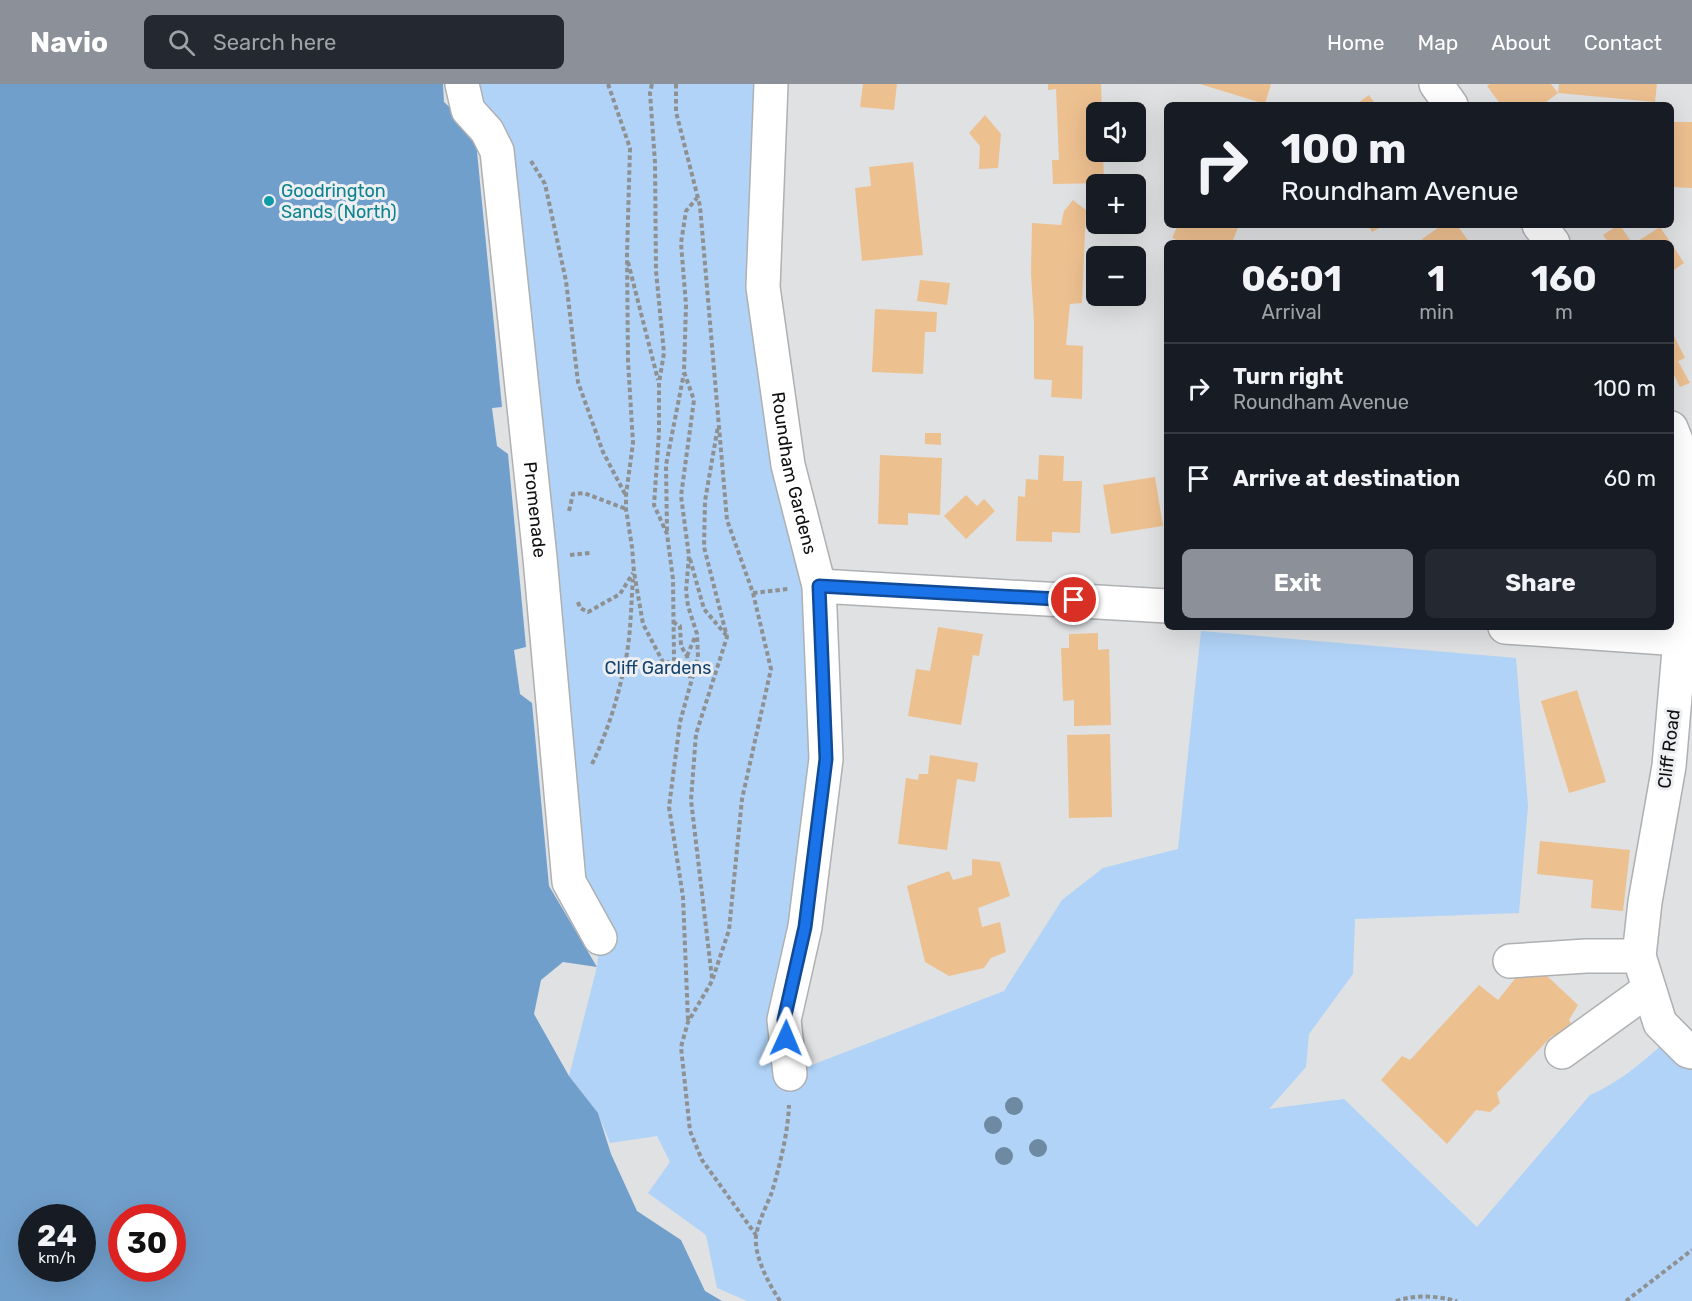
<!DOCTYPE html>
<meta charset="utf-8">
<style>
body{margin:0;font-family:Rubik,sans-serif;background:#242831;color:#f1f3f6;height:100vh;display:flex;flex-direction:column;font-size:22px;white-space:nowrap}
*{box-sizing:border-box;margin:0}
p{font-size:20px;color:#9ea1a6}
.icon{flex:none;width:33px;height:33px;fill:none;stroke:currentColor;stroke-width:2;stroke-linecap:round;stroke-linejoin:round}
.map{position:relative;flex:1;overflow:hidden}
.sheet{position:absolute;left:1164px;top:156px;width:510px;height:390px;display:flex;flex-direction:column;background:#171b24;border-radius:9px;box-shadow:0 6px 24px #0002}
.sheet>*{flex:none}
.top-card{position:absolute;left:1164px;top:18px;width:510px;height:126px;border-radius:9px;box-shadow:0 6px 24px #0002;background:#171b24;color:#f1f3f6;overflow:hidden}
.tools{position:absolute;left:1086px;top:18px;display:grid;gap:12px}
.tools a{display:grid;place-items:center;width:60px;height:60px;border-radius:9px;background:#171b24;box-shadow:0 6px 24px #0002;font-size:30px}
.speed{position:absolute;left:18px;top:1120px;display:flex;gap:12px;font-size:30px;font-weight:700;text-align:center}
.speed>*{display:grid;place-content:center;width:78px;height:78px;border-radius:50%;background:#171b24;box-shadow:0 6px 24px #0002;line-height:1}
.speed small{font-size:15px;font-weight:400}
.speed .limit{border:9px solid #d22;background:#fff;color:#111}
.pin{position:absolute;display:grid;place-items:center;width:51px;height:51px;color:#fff;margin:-26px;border:3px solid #fff;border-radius:50%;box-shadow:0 2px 6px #0007}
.me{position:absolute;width:66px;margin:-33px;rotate:1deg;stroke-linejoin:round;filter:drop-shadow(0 0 4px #0008)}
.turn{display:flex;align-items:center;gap:21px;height:126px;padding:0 18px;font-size:27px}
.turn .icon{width:78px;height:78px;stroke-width:2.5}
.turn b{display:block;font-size:42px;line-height:51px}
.eta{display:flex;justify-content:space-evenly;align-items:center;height:102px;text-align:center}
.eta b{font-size:36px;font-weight:700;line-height:42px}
.button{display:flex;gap:12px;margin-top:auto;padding:12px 18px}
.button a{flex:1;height:69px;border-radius:9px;background:#8c9099;color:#fff;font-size:24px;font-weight:700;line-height:69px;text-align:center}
.button a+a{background:#242831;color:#f1f3f6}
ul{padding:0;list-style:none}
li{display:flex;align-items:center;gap:18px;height:90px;padding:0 18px;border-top:2px solid #363941}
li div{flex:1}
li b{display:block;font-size:22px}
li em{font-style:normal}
header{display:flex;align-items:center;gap:36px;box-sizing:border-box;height:84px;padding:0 30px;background:#8c9099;color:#fff}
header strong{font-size:28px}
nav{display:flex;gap:33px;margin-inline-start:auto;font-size:21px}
.search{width:420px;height:54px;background:#242831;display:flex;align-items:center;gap:15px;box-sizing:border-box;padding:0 21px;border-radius:9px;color:#9ea1a6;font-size:22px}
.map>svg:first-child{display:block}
.green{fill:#b0d3f7}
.water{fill:#719fcb;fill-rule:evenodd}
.building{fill:#edc090}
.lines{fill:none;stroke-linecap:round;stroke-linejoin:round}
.minor-casing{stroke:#aeb0b2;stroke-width:36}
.path{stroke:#8f9091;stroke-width:4;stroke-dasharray:4.5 3;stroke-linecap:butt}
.minor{stroke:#fff;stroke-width:33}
.tree{fill:#6e8aa3}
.route-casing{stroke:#114b97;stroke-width:15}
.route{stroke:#1a73e8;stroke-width:10}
.culture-dot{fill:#0f9aa8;stroke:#eceef1;stroke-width:2}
.labels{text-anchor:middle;stroke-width:6;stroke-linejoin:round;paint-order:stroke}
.culture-label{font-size:18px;fill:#0d838f;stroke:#eceef1;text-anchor:start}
.street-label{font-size:18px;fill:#0f0f10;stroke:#eceef1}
.park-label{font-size:18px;fill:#12436e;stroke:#eceef1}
</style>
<header>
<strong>Navio</strong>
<div class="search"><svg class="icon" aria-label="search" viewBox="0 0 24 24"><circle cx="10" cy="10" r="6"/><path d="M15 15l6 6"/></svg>Search here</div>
<nav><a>Home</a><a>Map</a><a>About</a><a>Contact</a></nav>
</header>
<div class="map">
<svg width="1692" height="1217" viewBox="0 0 1692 1217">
<rect width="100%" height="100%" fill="#dfe1e3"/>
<path class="green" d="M462 0H771L763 203 826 675 791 989 1004 907 1062 816 1103 784 1178 765 1201 547 1516 574 1528 722 1519 829 1355 835 1353 890 1309 950 1306 983 1269 1025 1344 1015 1477 1143 1590 1011C1620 998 1640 980 1664 959L1692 984V1217H747L717 1204 706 1151 648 1109 670 1078 657 1052 610 1059 598 1029 569 992 597 883 600 854 569 798 497 67Z"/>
<path class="water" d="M0 0H443L444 18 475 47 502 323 492 324 497 362 508 370 526 563 514 566 520 610 532 619 549 802 597 883 563 878 541 896 534 930 569 992 598 1029 611 1070 637 1127 681 1156 705 1207 722 1217H0ZM32 1134H82V1185H32ZM122 1134H172V1185H122Z"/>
<path class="building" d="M863 0H897L894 26 860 23Z
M1048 0H1101L1102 28H1096V68H1103L1104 99 1053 100 1052 76H1059L1056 5 1048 6Z
M1200 0H1271L1265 20Z
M1490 0H1551L1558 9 1542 21H1501L1487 2Z
M1559 0H1657L1655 18 1558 9Z
M1369 11 1376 21H1355Z
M985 31 1001 50 998 84 979 85 980 62 969 49Z
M1671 38H1692V104L1671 103Z
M913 78 923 171 862 177 855 104 871 102 869 83Z
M1073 116 1086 126 1082 219 1070 220 1066 261 1083 262 1082 315 1051 313 1052 296 1034 295V238L1031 189 1032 139 1061 141 1064 127Z
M1178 141H1239L1232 159H1184L1172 154Z
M1368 141H1385L1372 148Z
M1442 141H1457L1470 159H1425L1422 155Z
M1618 141H1620L1632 159H1609L1603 151Z
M1660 143 1671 159H1635Z
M1671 159 1684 179 1671 188Z
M920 196 950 199 947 221 917 217Z
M875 225 937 228 936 248H925L923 290 872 288Z
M1671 246 1685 274 1678 277 1690 299 1680 303 1671 285Z
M925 349H941V361L925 360Z
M880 371 942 374 940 431 908 429V441L878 440Z
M1039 371 1064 372 1063 397H1082L1080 449 1052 448V458L1016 457 1018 412 1025 413 1026 395 1038 396Z
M1155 393 1163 442 1111 450 1103 401Z
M966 411 977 422 984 415 995 427 966 455 944 432Z
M938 543 983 550 979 572 973 571 961 641 908 632 916 585 930 587Z
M1098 549V566L1109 565 1111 641 1074 642V616L1063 617 1061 564H1069V550Z
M1577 606 1606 698 1569 709 1541 617Z
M1110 650 1112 733 1069 734 1067 651Z
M930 671 978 679 975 698 957 695 947 766 898 760 906 694 918 696 919 690H928Z
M1540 757 1630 766 1623 827 1591 824 1593 796 1537 790Z
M972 775 1000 778 1010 812 978 824 982 843 1000 838 1006 868 991 874 984 884 949 892 925 878 907 802 949 787 953 796 972 791Z
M1530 876 1578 921 1569 936 1573 944 1565 951 1552 952 1497 1009 1500 1019 1490 1028 1476 1026 1447 1060 1381 996 1402 972 1410 976 1479 901 1498 916Z"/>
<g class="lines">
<g class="minor-casing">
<g id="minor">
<path id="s1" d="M462 0 468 26 487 47 497 67 540 474 569 798 600 854"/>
<path id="s2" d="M771 0 763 203 788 381 819 502 826 675 805 843 784 936 790 990"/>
<path d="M1436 0 1451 21"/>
<path d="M1539 141 1553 159"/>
<path d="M1671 344 1680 366 1683 406 1680 555 1669 682 1645 818 1639 872 1660 939 1688 967 1692 968"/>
<path d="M819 502 1167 522"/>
<path d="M1505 543 1680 555"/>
<path d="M1510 877 1586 872H1639"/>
<path d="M1562 968 1649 905"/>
</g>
</g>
<path class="path" d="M608 0 630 64 627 171 628 277 633 359 626 411V425L632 463 634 488 643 540 664 580 674 576 673 495 667 450 654 421 659 349V299L664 269 656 187 655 78 650 9 652 0
M676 0V28L700 122 727 436 753 509 771 585 742 715 729 846 712 897 688 938 681 963 690 1047 702 1076 756 1151
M531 77 545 100 566 197 578 298 603 368 625 410
M628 178 658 296
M569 427 573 410 584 409 626 425
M667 447 666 381 684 289
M570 471 590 469
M690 475 704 525 726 551
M753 509 788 505
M578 518 580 524 588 528 620 510 633 489
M673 538 680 542 681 562 687 572 690 594
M687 572 695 553
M592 680C609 645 620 607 627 569 631 545 631 520 633 495
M712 894 691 716 696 650 727 553 704 463 705 417 718 342
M688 936 683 813 669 723 680 638 698 573 697 550 688 522 686 507 689 472 681 412 694 316 684 288 686 221 681 159 686 127 697 114
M780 1217C769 1200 754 1173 756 1152 758 1138 767 1121 772 1108 780 1080 788 1049 789 1021
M1396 1217C1418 1210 1435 1212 1457 1217
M1626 1217 1692 1166"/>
<use href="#minor" class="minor"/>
</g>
<g class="tree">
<circle cx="1014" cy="1022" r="9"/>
<circle cx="993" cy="1041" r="9"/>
<circle cx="1038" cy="1064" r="9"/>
<circle cx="1004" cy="1072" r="9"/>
</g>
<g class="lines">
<g class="route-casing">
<path id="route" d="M786 954 784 936 805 843 826 675 819 502 1074 516"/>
</g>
<use href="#route" class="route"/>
</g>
<circle class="culture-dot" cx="269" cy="117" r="6"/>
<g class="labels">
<g class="culture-label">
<text x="281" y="113">Goodrington<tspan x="281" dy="21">Sands (North)</tspan></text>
</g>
<g class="street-label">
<text dy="6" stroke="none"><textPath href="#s2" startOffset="392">Roundham Gardens</textPath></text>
<text dy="6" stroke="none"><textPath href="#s1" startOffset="438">Promenade</textPath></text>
<text transform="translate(1669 665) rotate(-83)" y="6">Cliff Road</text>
</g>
<g class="park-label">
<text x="658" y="590">Cliff Gardens</text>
</g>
</g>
</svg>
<div class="tools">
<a><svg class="icon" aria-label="sound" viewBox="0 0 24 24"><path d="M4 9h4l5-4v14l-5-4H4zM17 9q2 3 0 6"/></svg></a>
<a>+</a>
<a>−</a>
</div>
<div class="speed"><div>24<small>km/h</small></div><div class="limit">30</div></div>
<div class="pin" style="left:1074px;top:516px;background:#d93025"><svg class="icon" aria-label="arrive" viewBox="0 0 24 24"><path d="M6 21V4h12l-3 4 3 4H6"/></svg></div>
<svg class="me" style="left:786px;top:954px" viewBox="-20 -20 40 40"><path d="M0-17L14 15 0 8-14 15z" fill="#1a73e8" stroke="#fff" stroke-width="4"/></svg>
<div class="top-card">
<div class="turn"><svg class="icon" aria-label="right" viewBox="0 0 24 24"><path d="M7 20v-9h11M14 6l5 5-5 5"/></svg><div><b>100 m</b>Roundham Avenue</div></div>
</div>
<section class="sheet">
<div class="eta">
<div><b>06:01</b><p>Arrival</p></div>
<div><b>1</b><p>min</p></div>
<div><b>160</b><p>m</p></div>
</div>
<ul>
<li><svg class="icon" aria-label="right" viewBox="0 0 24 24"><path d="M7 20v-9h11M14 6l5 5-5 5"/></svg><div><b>Turn right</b><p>Roundham Avenue</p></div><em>100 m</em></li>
<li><svg class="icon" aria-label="arrive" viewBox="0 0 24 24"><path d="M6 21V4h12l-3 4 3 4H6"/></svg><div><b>Arrive at destination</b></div><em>60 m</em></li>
</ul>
<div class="button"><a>Exit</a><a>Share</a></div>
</section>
</div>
